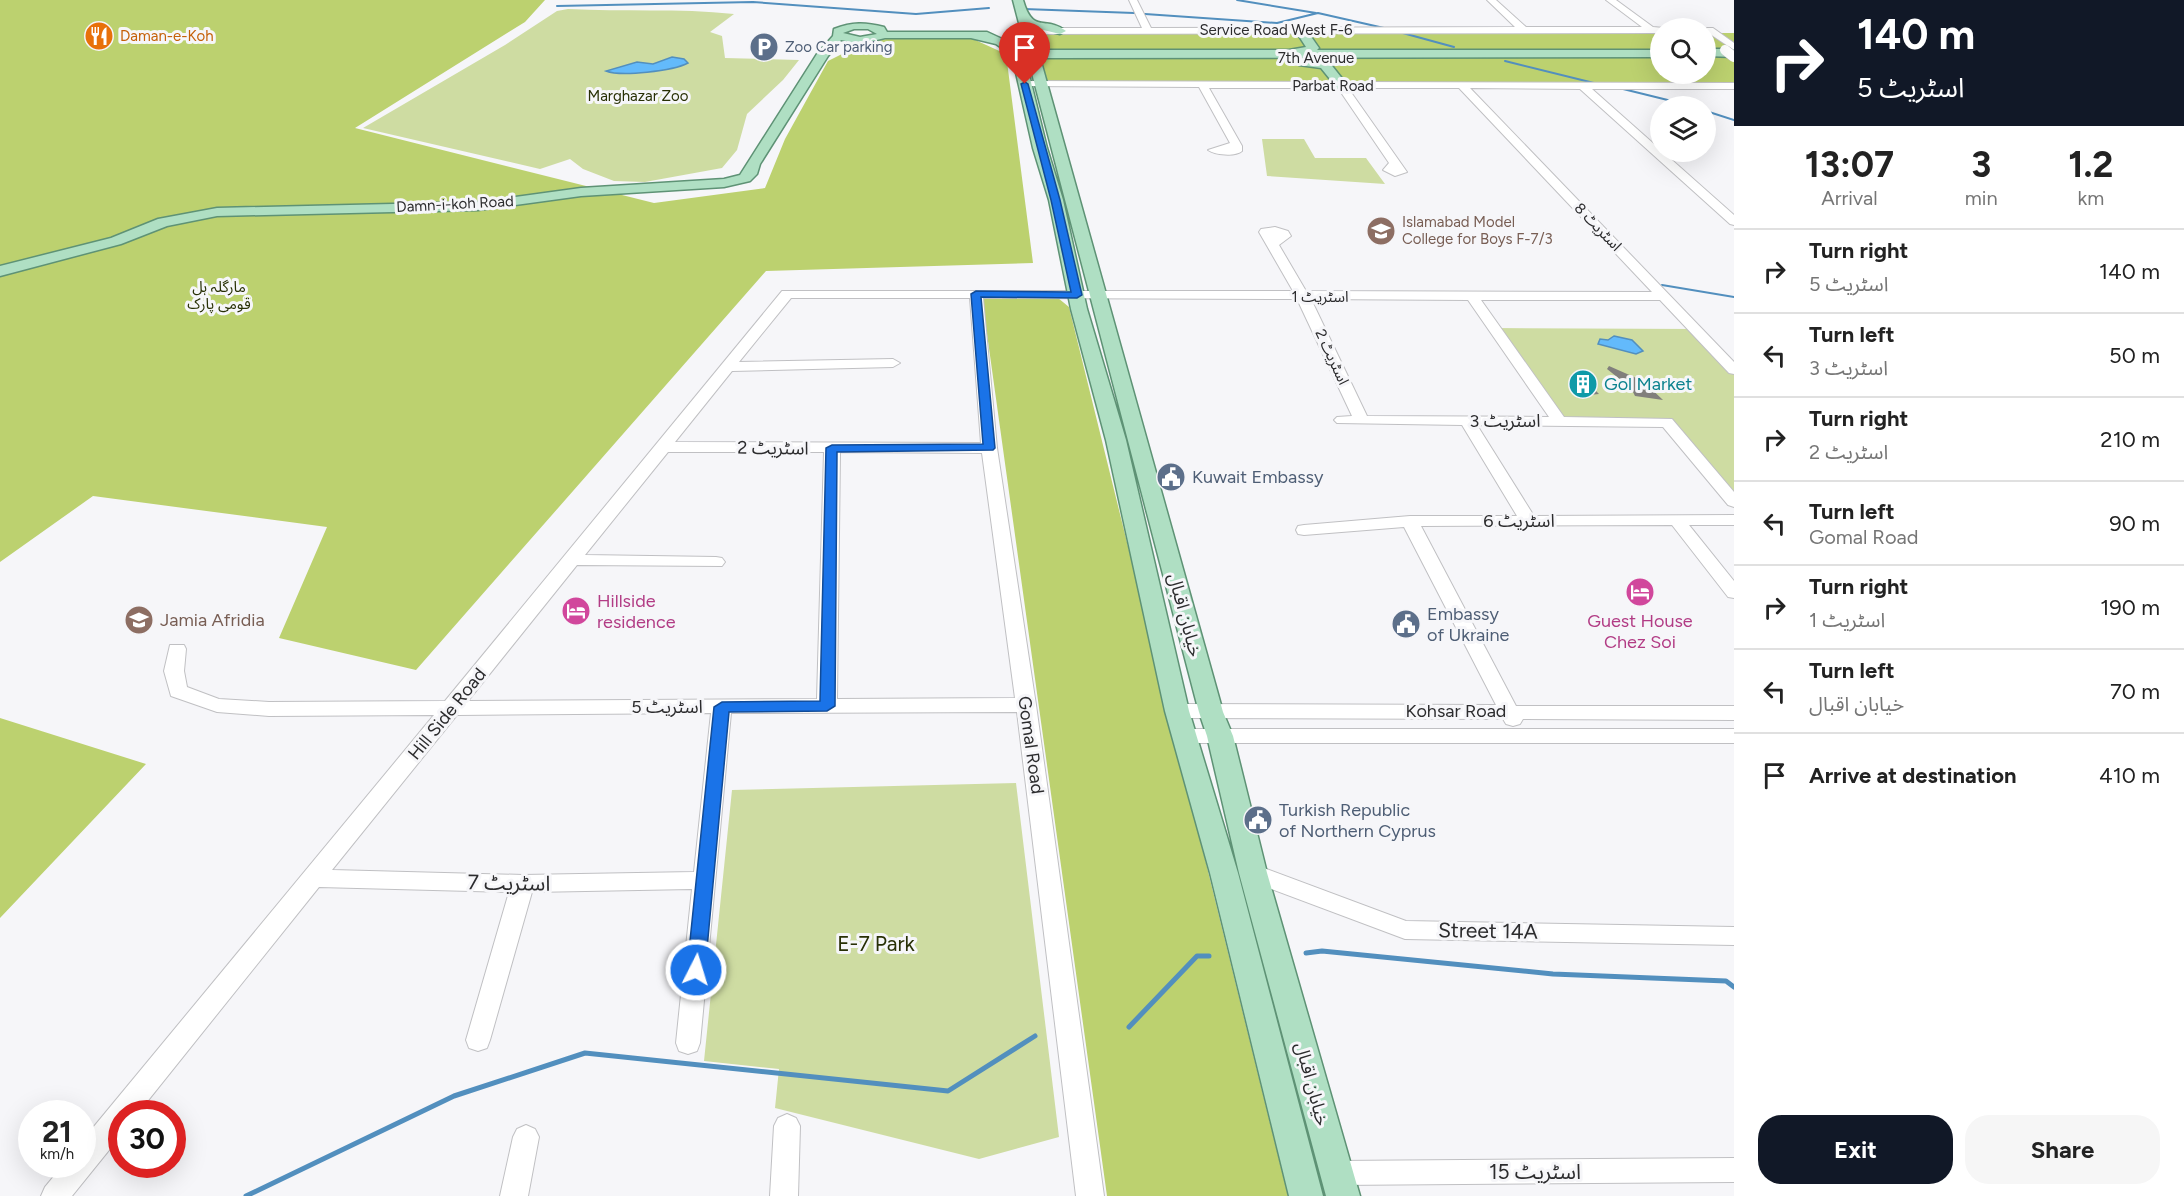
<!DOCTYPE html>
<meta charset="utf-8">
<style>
body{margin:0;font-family:Figtree,"Noto Sans Arabic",sans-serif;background:#f6f6f6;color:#222;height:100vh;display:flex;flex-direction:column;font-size:22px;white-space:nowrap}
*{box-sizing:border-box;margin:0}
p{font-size:20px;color:#767676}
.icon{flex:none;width:33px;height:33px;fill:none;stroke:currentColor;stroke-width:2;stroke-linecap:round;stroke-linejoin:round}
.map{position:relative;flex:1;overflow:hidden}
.details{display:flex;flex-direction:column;background:#fff;width:450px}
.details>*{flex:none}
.guide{background:#111827;color:#fff;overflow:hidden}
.buttons{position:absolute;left:1650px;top:18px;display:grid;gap:12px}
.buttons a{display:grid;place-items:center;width:66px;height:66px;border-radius:50%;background:#fff;box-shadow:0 6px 24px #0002;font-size:30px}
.speed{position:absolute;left:18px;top:1100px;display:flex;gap:12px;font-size:30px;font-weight:700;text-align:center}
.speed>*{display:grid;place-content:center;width:78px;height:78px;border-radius:50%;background:#fff;box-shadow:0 6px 24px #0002;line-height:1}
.speed small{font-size:15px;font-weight:400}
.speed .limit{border:9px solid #d22;background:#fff;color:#111}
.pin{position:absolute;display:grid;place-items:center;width:51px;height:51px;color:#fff;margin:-62px -26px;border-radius:50% 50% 50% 0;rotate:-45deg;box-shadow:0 0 6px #0007}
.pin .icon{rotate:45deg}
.me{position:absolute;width:66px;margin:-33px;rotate:5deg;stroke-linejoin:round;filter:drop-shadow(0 0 4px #0008)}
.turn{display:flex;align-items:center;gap:21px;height:126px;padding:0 24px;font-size:27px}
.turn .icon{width:78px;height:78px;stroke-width:2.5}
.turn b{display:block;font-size:42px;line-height:51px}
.eta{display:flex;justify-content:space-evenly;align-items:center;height:102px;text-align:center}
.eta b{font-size:36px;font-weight:700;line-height:42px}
.button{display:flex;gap:12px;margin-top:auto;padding:12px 24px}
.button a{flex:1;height:69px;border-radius:24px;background:#111827;color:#fff;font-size:24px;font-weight:700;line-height:69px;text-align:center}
.button a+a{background:#f6f6f6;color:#222}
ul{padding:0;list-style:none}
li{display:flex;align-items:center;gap:18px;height:84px;padding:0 24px;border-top:2px solid #e0e0e0}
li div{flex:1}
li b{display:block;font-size:22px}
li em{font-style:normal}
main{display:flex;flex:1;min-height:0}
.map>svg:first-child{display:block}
.green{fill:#cedca2}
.forest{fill:#bcd16f}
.water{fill:#63bafb;stroke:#528fbe;stroke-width:1.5}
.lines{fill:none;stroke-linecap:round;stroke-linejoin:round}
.stream-far1{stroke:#528fbe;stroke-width:2}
.stream{stroke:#528fbe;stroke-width:5}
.building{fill:#817f7c}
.minor-casing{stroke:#c0c0c3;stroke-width:2}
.major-casing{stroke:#5e9275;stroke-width:3}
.minor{fill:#fff;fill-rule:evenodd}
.major{fill:#afdfc3;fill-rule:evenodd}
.minor-bridge-casing{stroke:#c0c0c3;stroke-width:11;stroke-linecap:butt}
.minor-bridge{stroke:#fff;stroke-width:10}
.route{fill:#1a73e8;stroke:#114b97;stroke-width:1.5}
.labels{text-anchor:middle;stroke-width:6;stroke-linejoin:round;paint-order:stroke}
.far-street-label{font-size:15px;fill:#2c2c2e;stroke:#f6f6f9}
.far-food-label{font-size:15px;fill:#c56008;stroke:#f6f6f9;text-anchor:start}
.far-service-label{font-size:15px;fill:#4e5e75;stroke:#f6f6f9;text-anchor:start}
.far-park-label{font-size:15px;fill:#283005;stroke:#f6f6f9}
.far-education-label{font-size:15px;fill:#785e54;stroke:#f6f6f9;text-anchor:start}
.culture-label{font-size:18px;fill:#0d838f;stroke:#f6f6f9;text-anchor:start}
.street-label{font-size:18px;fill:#2c2c2e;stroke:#f6f6f9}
.service-label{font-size:18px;fill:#4e5e75;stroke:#f6f6f9;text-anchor:start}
.hotel-label{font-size:18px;fill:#b23c85;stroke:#f6f6f9;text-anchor:start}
.education-label{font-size:18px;fill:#785e54;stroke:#f6f6f9;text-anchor:start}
.near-street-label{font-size:21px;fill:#2c2c2e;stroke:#f6f6f9}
.near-park-label{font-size:21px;fill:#283005;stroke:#f6f6f9}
</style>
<main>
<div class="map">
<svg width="1734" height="1196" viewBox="0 0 1734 1196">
<rect width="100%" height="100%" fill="#f6f6f9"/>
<path class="green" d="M568 9C623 12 678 8 734 14L710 32 722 36 725 58 799 60 783 80 747 114 737 150 722 168 645 182 614 181 583 169 570 159 540 169 363 128 505 45 557 11Z
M1262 139H1304L1315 158H1366L1385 184 1267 176Z
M1493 328 1695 329 1734 370V502L1667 422H1560Z
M1016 783 1059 1137 979 1159 775 1108 779 1069 704 1061 732 790Z"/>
<path class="forest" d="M0 0H545L525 22 355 128 654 203 765 188 785 139 828 61 856 47 886 39H973L1006 54 1033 263 766 271 416 670 279 638 327 527 93 496 0 562Z
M1660 33V74H1706V33H1734V85L1048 83 1034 34Z
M982 298H1058L1069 307 1288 1196H1107Z
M0 718 146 764 0 918Z"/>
<path class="water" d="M672 57 684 59 688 63C673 71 621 77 606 71L637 62 653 64Z
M1614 336 1632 340 1643 351 1636 354 1598 344 1600 339 1608 340Z"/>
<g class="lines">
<path class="stream-far1" d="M1237 0 1316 13
M557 6 753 2 916 14 989 8
M1024 9 1134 13
M1145 14 1277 23 1318 13 1384 28
M1399 32 1454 47
M1505 61 1598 84
M1619 88 1692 106
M1706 111 1734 120
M1662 285 1734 297"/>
<path class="stream" d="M1306 953 1322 951 1553 974 1726 981 1734 987
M1129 1027 1197 956H1209
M246 1196 454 1096 585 1053 948 1091 1035 1036"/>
</g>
<path class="building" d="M1609 366 1643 381 1663 400 1635 396 1631 388 1607 369Z
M1577 372 1599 394 1579 396 1575 392 1573 380Z"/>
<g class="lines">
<g class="minor-casing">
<path id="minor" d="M1129 0H1137L1151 28 1515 27 1487 0H1496L1526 27H1642L1606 0H1616L1653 27 1664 28H1660V33L1026 34 1021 31 1026 28H1142Z
M1707 28H1713L1734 43V50L1707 32Z
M1025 81 1734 83V89H1592L1734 215V225L1730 224 1580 89 1470 88 1734 362V374L1729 373 1660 300H1481L1564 417 1672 419 1734 492V507L1728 505 1663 427 1477 425 1534 516 1734 515V525H1689L1734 581V598L1728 597 1672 525 1421 526 1516 706H1734V720L1523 719 1520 724 1513 726 1506 724 1503 719 1177 718 1170 716 1167 711 1170 706 1177 704 1496 705 1404 527 1304 535 1298 534 1296 530 1298 526 1304 525 1410 516H1517L1462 425 1337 423 1334 420 1337 417 1352 416 1297 299 983 298 997 448 1036 705 1104 1196H1076L1017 712 731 713 700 1043 697 1051 688 1054 679 1051 676 1043 692 889 532 892 490 1040 487 1048 478 1051 469 1048 466 1040 509 892 319 887 138 1113H122V1134L72 1196H41L45 1187 64 1164H82V1141L434 715 269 716 217 712 171 696 164 671 170 645H184L186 649 184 671 187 687 219 699 269 702 445 701 782 291H1293L1259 232 1261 229 1275 227 1288 231 1291 236 1279 245 1306 291 1652 292 1459 88H1348L1407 172 1395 176 1383 170 1389 163 1338 88H1209L1242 146V151C1235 157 1215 155 1208 150L1230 143 1199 87 1021 86 1020 84ZM791 298H970L981 443 675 442 732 371 893 367 900 363 893 359 739 362ZM1311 299 1468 300 1549 417 1367 416ZM668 452H824L817 699 468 701 577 565 722 566 725 562 722 558 716 557 585 555ZM840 452 982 453 1015 698 837 699ZM711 713 694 872 523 875 332 870 457 715Z
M1185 729H1734V743H1185L1178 741 1175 736 1178 731Z
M1253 864 1406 921 1734 927V945L1405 939 1245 879 1242 873 1245 867Z
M787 1114 796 1118 800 1126 798 1196H770L774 1126 778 1118Z
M526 1125 535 1129 539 1137 528 1196H500L513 1137 517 1129Z
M1734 1158V1182L1336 1185 1326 1182 1322 1173 1326 1164 1336 1161Z"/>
</g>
<g class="major-casing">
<path id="major" d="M1013 0H1023C1033 35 1045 15 1066 31L1060 34 1031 27 1038 50H1289L1306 47 1295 30 1301 27 1305 28 1319 48 1317 50H1660V57L1040 58 1223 712 1233 736 1267 873 1360 1196H1326L1239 873 1207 736 1199 712 1028 58H1025L1047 148 1063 200 1087 309 1126 440 1189 711 1238 873 1323 1196H1289L1210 873 1165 711 1106 440 1071 309 1049 200 1033 148 1012 55 996 44 971 38H885L860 44 841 40 828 56 760 164 757 174 750 181 724 187 581 196 478 210 217 216 167 226 121 244 0 276V266L111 238 158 219 217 208 478 202 581 188 724 179 740 175 817 54 833 36 834 29C852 22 865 22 884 27L887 32H987L1026 50ZM854 29H868L877 34 860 37 843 33Z
M1734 49V57L1706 56V49Z
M1303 58 1329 62 1348 86 1342 90 1338 89 1321 68 1299 65V59Z"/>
</g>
<use href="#minor" class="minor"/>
<use href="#major" class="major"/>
<g class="minor-bridge-casing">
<path id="minor-bridge" d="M1725 50 1734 57"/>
</g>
<use href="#minor-bridge" class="minor-bridge"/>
</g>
<path class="route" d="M1025 82 1028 84 1060 200 1082 295 1077 298 981 297 995 448 993 450 837 452 835 706 827 711 729 712 705 970 703 976 696 978 690 976 687 970 714 707 722 702 820 701 826 448 832 445 983 444 971 294 976 291 1071 292 1051 200 1021 84Z"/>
<defs>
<g id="restaurant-disc" transform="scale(1.5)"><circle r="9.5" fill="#e8710a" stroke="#f6f6f9"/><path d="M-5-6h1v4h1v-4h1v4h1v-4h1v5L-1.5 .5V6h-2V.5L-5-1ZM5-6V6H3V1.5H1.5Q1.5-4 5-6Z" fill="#fff"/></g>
<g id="parking-disc" transform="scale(1.5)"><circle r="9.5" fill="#5c6f8a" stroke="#f6f6f9"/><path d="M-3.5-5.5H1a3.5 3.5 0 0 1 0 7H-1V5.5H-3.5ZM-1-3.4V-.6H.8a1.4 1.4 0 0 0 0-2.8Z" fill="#fff"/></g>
<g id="school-disc" transform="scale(1.5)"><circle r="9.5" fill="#8d6e63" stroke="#f6f6f9"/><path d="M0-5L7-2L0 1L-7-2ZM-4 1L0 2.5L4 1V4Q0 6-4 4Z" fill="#fff"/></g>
<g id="building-disc" transform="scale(1.5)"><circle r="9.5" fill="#0f9aa8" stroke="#f6f6f9"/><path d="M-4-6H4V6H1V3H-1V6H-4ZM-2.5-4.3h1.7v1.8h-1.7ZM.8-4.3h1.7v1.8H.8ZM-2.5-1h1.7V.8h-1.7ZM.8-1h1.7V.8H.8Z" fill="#fff"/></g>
<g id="civic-disc" transform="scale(1.5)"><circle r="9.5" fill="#5c6f8a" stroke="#f6f6f9"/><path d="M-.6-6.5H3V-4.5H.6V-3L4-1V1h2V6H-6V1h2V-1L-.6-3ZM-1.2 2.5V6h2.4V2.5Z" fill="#fff"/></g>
<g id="hotel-disc" transform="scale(1.5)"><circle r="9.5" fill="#d1479c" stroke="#f6f6f9"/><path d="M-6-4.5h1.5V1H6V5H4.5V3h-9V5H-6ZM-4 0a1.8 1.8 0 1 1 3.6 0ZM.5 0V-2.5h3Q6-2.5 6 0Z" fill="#fff"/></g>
</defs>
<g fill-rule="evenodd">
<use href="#restaurant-disc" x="99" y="36"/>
<use href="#parking-disc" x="764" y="47"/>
<use href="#school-disc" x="1381" y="231"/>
<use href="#building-disc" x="1583" y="384"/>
<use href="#civic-disc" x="1171" y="477"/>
<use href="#hotel-disc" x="1640" y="592"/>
<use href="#hotel-disc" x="576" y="611"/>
<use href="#school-disc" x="139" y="620"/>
<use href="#civic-disc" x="1406" y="624"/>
<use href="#civic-disc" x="1258" y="820"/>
</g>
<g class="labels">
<g class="far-street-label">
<text x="1276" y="35">Service Road West F-6</text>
<text x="1316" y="63">7th Avenue</text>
<text x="1333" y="91">Parbat Road</text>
<text transform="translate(455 204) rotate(-3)" y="5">Damn-i-koh Road</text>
<text transform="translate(1598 227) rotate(46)" y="5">اسٹریٹ 8</text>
<text x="1320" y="302">اسٹریٹ 1</text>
<text transform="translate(1332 357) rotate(65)" y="5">اسٹریٹ 2</text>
</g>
<g class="far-food-label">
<text x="120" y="41">Daman-e-Koh</text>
</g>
<g class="far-service-label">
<text x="785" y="52">Zoo Car parking</text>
</g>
<g class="far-park-label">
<text x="638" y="101">Marghazar Zoo</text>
<text x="219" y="292">مارگلہ ہل<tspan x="219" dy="17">قومی پارک</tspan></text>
</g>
<g class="far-education-label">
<text x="1402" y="227">Islamabad Model<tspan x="1402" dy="17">College for Boys F-7/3</tspan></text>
</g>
<g class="culture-label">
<text x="1604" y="390">Gol Market</text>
</g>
<g class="street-label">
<text x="1505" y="427">اسٹریٹ 3</text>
<text transform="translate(773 448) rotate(1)" y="6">اسٹریٹ 2</text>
<text x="1519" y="527">اسٹریٹ 6</text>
<text transform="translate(1185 615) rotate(75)" y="6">خیابان اقبال</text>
<text x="667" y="713">اسٹریٹ 5</text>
<text x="1456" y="717">Kohsar Road</text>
<text transform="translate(447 714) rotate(-51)" y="6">Hill Side Road</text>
<text transform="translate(1031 745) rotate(82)" y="6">Gomal Road</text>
<text transform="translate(1312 1084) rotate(75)" y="6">خیابان اقبال</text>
</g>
<g class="service-label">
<text x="1192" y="483">Kuwait Embassy</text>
<text x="1427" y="620">Embassy<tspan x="1427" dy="21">of Ukraine</tspan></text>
<text x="1279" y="816">Turkish Republic<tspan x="1279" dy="21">of Northern Cyprus</tspan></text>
</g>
<g class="hotel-label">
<text x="597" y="607">Hillside<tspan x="597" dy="21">residence</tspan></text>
<text x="1640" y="627" text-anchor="middle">Guest House<tspan x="1640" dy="21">Chez Soi</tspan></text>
</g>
<g class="education-label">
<text x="160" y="626">Jamia Afridia</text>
</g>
<g class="near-street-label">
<text transform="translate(509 883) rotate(1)" y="7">اسٹریٹ 7</text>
<text transform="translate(1488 931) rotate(1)" y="7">Street 14A</text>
<text x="1535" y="1179">اسٹریٹ 15</text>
</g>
<g class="near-park-label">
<text x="876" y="951">E-7 Park</text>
</g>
</g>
</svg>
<div class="buttons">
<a><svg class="icon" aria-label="search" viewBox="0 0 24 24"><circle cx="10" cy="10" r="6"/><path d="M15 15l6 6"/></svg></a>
<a><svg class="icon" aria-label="layers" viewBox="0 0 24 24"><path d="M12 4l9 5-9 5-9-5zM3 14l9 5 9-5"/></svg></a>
</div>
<div class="speed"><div>21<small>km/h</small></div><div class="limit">30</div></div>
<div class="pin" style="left:1025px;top:84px;background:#d93025"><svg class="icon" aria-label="arrive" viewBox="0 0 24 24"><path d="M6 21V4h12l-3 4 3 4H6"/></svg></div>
<svg class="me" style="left:696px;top:970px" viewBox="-20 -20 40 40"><circle r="17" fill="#1a73e8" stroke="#fff" stroke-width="3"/><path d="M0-11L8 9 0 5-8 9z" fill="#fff"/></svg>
</div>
<section class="details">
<div class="guide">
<div class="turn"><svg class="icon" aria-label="right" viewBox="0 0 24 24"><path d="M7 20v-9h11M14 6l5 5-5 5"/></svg><div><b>140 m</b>اسٹریٹ 5</div></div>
</div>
<div class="eta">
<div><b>13:07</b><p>Arrival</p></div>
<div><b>3</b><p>min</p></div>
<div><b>1.2</b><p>km</p></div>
</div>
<ul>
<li><svg class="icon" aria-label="right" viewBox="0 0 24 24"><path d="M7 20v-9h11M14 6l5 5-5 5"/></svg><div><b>Turn right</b><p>اسٹریٹ 5</p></div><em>140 m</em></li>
<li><svg class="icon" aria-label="left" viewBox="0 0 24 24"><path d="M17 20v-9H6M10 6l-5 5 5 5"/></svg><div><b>Turn left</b><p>اسٹریٹ 3</p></div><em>50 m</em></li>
<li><svg class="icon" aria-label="right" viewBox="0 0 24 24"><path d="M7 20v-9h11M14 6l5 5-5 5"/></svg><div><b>Turn right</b><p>اسٹریٹ 2</p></div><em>210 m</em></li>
<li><svg class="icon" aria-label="left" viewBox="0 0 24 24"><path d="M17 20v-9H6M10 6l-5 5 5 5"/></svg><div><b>Turn left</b><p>Gomal Road</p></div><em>90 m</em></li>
<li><svg class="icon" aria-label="right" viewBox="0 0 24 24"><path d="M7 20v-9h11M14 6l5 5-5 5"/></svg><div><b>Turn right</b><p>اسٹریٹ 1</p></div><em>190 m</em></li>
<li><svg class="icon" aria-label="left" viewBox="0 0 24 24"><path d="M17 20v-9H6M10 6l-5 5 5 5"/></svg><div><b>Turn left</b><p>خیابان اقبال</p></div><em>70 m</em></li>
<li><svg class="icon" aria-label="arrive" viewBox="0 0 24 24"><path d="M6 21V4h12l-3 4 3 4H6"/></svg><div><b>Arrive at destination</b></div><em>410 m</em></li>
</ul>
<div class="button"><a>Exit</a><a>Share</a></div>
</section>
</main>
